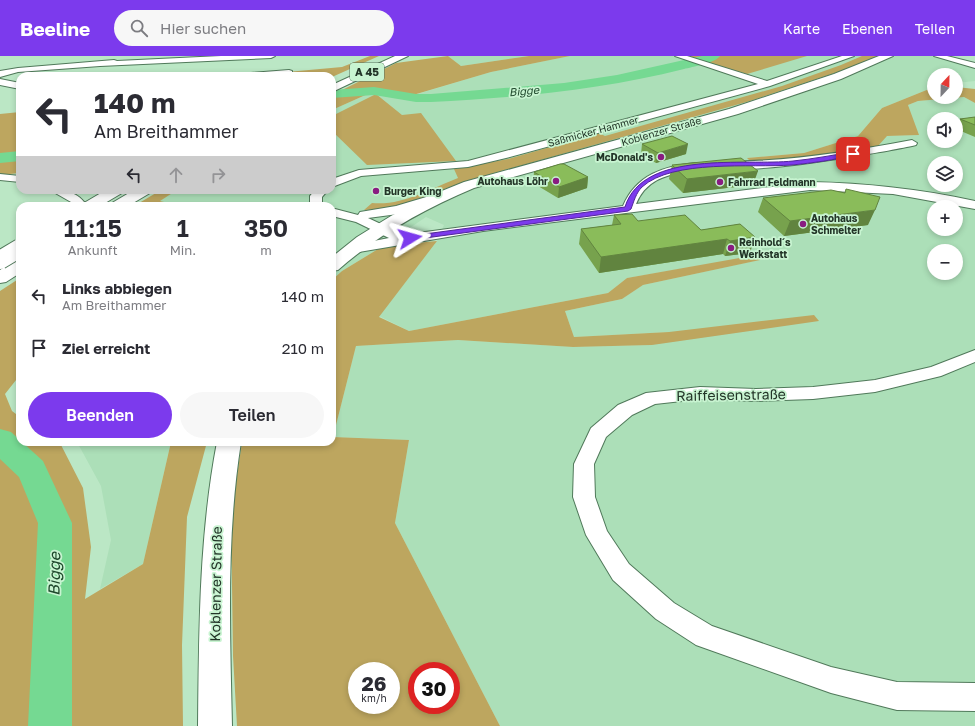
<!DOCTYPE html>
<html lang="de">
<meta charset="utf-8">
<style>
body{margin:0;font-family:"Golos Text",sans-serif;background:#f7f7f7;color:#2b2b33;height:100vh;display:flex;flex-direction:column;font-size:15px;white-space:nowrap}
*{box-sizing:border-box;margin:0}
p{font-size:13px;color:#7c7c81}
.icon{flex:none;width:22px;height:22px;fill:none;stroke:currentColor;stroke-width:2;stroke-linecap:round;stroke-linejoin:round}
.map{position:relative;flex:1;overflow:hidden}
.side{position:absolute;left:16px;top:146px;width:320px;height:244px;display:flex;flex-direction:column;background:#fff;border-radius:12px;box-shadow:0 2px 6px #0003}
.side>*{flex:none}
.guide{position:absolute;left:16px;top:16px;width:320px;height:122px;border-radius:12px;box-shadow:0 2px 6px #0003;background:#fff;color:#2b2b33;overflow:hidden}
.needle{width:26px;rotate:22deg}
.tools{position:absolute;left:927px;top:12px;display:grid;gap:8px}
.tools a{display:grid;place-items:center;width:36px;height:36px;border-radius:50%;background:#fff;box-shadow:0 2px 6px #0003;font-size:20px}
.speed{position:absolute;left:348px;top:606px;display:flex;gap:8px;font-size:20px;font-weight:700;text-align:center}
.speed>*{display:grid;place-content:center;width:52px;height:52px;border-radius:50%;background:#fff;box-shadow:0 2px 6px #0003;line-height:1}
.speed small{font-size:10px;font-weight:400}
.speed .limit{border:6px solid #d22;background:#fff;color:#111}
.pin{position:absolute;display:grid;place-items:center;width:34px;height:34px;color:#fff;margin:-17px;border-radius:8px;box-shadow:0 2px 6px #0006}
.me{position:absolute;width:44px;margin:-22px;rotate:82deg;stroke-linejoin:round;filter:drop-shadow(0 0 3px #0008)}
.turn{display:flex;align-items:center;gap:14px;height:84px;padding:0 12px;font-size:18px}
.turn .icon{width:52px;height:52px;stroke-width:2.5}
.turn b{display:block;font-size:28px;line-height:34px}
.lanes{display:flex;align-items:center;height:38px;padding:0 12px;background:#0003;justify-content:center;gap:20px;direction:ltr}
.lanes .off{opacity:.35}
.eta{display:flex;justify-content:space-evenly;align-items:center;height:68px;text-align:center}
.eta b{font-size:24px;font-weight:600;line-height:28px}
.action{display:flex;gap:8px;margin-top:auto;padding:8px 12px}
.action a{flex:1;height:46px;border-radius:24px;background:#7c3aed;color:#fff;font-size:16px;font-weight:600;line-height:46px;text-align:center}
.action a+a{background:#f7f7f7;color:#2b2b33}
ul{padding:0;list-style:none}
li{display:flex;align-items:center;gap:12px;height:52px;padding:0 12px}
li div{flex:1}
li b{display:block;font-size:15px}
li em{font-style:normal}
header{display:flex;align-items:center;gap:24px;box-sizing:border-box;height:56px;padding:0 20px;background:#7c3aed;color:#fff}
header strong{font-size:19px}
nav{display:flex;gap:22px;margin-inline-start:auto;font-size:14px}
.search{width:280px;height:36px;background:#f7f7f7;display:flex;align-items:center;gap:10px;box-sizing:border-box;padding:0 14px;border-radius:22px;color:#7c7c81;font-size:15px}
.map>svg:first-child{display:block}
.built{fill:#acdfb8;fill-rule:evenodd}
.green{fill:#bda65f;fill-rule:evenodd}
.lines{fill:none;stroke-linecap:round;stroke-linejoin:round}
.river{fill:#75d992;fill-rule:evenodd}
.street-casing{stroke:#50795a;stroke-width:2}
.secondary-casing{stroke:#50795a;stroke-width:2}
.highway-casing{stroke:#50795a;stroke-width:2}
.street{fill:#fff;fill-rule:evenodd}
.secondary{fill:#fff;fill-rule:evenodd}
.highway{fill:#fff;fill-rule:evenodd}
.highway-bridge-casing{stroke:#50795a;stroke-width:20;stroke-linecap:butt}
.highway-bridge{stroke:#fff;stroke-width:18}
.wall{fill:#77a24d}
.shaded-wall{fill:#61843f}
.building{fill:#8abc5a;stroke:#61843f}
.route{fill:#7c3aed;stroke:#51269a}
.poi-dot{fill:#891c81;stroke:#c8f4d1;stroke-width:1.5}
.labels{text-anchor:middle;stroke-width:3.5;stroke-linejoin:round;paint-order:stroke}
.far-street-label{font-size:10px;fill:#233528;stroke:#c8f4d1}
.far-poi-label{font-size:10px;font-weight:bold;fill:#233528;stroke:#c8f4d1;text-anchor:start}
.shield{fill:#c8f4d1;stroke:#546e5b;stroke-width:1}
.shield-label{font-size:11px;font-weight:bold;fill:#233528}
.far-water-label{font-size:11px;font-style:italic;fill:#1f482c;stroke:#c8f4d1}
.near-street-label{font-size:14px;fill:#233528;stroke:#c8f4d1}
.near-water-label{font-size:16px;font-style:italic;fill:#1f482c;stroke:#c8f4d1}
</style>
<header>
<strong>Beeline</strong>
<div class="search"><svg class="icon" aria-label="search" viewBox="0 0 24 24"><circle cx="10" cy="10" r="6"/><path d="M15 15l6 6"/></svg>Hier suchen</div>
<nav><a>Karte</a><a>Ebenen</a><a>Teilen</a></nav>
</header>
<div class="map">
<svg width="975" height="670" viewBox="0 0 975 670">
<rect width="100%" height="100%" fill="#bbe7c5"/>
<path class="built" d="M448 0H529L461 10Z
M570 0H944L975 8V25L956 27V19H934V31L882 52 858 80 804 97 748 102 805 103 887 80 918 79 908 49 918 45 964 41 975 47V670H500L395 467 409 384 333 381 356 290 458 284 573 291 652 289 669 276 574 281 565 255 622 243 643 229 759 204 762 199 627 222 608 237 409 275 379 260 437 185 444 169 426 161 383 190 342 215 332 224V150H180L159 145 177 134H332V54L377 34 414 39 491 16ZM934 63H956V85H934ZM934 107H956V129H934ZM934 151H956V173H934ZM934 195H956V217H934Z
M77 386H171L143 508 100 533 111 484 101 430Z"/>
<path class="green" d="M370 0H379L332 21 276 20V17L342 11Z
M448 0 461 10 529 0H570L491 16 413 39 377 34 336 37 396 7Z
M689 0H807L747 18 687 1Z
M862 0H878L856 10 750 45 466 125 415 144 386 153 364 154 372 147C402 150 430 133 458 122L454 113 508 103 599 77 605 80 782 30 841 9Z
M934 31V41H956V31L975 33V47L964 41 918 45 908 49 919 79 887 80 878 90 805 103 751 106 747 102 804 97 858 80 882 52Z
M370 37 332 54V41Z
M376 38 402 59 421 57 456 105 367 109 332 75V60Z
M20 56V117L0 119V58Z
M161 134H177L160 145 180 150H134Z
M437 185 379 261 409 275 608 237 627 222 762 198 760 204 643 229 622 243 565 255 574 281 669 276 814 259 819 265 652 289 573 291 458 284 356 290 333 381 409 384 395 467 500 670H237L233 600 231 459 242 386H332V224L342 215 383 190ZM357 615H391V649H357ZM417 615H451V649H417Z
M20 222V319L5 338 12 355 20 361V386L60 387 83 432 91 491 85 543 143 508 171 386H207L187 461 182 589 183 670H0V235Z"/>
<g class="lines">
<path class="river" d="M702 0H720C715 7 692 11 684 13 601 34 516 42 431 46H416L374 39 332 42V34L374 31 416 38H431L564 27 617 19Z
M20 95V105L0 107V97Z
M0 373 11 376 43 405 72 467V670H28L38 467 19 421 0 403Z"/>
<g class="street-casing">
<path id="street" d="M221 0H275L271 2 100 10 18 16 0 21V15L18 12 114 4 117 5Z
M675 0H687L767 25 842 0H854L770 30 506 102 468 111 361 120 332 131V123L359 114 468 105 758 28Z
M934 0H947L975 7V12Z
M289 14 292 15V19L247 20 251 17Z
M0 23 20 27V33L0 29Z
M912 84 917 87 916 89C892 95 731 123 720 109L726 106C789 105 850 96 912 84Z
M695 107 701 110 699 112C673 119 648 119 636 148L810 126C866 127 920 133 975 145V153L893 138 810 134 483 175 353 197 348 196 346 193 348 190 389 182 356 166 332 160V154L335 153 358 159 360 156 396 150 433 139 437 140 439 143 437 146 398 158 368 162 400 177 410 178 623 150C636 119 664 110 695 107Z
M0 118 20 120V126L0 124Z
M50 134C66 134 78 136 87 150H74L71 146Z
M315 134H328L322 141V150H310V140Z
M975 294V306L941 320 875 336 813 343 756 345 700 343 655 348 632 359 606 381 594 408 595 441 607 475 629 508 674 547 712 570 831 611 897 626 975 627V655L897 654 831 637 696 589 656 563 613 524 586 479 573 441 574 408 591 372 618 349 646 337 700 331 756 333 813 331 875 324 931 311Z"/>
</g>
<g class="secondary-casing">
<path id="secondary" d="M879 0H893L841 23 738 58 474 132C424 153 379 178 338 214L332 215V201L357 181 391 160 427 141 464 126 729 53 834 18Z
M217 386H241C226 481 230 575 232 670H198C199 575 199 480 217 386Z"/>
</g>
<g class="highway-casing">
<path id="highway" d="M395 0H408L332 36V29Z
M106 134H124L122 137 100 150H81L84 147Z
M134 134H152L150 137 128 150H109L112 147Z
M20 204V217L6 226 0 227V214L14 205Z"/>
</g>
<use href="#street" class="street"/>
<use href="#secondary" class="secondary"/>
<use href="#highway" class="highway"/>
<g class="highway-bridge-casing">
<path id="highway-bridge" d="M0 204 20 192"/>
</g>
<use href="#highway-bridge" class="highway-bridge"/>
</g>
<path class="wall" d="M975 61V81L956 73V71L960 63Z
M642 88 686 98 656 107 641 98Z
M672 109 753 129 683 137 669 123Z
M534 116 588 121 587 132 558 142 533 127Z
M763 142 868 169 784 180 758 156Z
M614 159 638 165 701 174 740 168 750 197 725 200 723 198 599 217 579 188 581 173 612 169Z"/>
<path class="shaded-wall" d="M688 88 686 98 656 107 658 97Z
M758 115 753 129 683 137 687 123Z
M588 121 587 132 558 142 559 131Z
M875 154 868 169 784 180 790 165Z
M755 181 750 197 725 200 730 185Z
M727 183 723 198 599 217 601 201Z"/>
<path class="building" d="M975 61V69L960 63Z
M672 80 688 88 658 97 642 88Z
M741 102 758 115 687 123 672 109Z
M560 108H564L588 121 559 131 534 116Z
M846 133 880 141 875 154 790 165 763 142 831 134 845 137Z
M632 158 638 165 685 159 701 174 740 168 755 181 730 185 727 183 601 201 581 173 621 168 614 159Z"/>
<path class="route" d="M853 96 855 99C835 104 812 107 792 109 751 112 673 103 642 131 636 137 634 145 631 153L628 155 410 184 406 182 410 180 625 151C643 93 746 110 793 105 813 103 833 99 853 96Z"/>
<g class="poi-dot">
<circle cx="661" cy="101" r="4"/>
<circle cx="556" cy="125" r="4"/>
<circle cx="720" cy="126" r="4"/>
<circle cx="376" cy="135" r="4"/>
<circle cx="803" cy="168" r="4"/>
<circle cx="731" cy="192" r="4"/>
</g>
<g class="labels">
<g class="far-street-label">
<text transform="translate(593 75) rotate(-15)" y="4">Saßmicker Hammer</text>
<text transform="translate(661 75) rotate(-16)" y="4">Koblenzer Straße</text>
</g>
<g class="far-poi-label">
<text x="653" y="105" text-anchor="end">McDonald's</text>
<text x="548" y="129" text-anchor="end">Autohaus Löhr</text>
<text x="728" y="130">Fahrrad Feldmann</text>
<text x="384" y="139">Burger King</text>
<text x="811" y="166">Autohaus<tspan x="811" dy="12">Schmelter</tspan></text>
<text x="739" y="190">Reinhold´s<tspan x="739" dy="12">Werkstatt</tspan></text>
</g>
<rect class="shield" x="350" y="7" width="34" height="18" rx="3"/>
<g class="shield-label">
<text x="367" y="20">A 45</text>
</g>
<g class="far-water-label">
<text transform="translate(524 35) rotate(-5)" y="4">Bigge</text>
</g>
<g class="near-street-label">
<text transform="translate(731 339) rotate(-1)" y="5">Raiffeisenstraße</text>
<text transform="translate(216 528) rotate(-89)" y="5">Koblenzer Straße</text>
</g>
<g class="near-water-label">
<text transform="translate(54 518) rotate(-89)" y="6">Bigge</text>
</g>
</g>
</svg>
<div class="tools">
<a><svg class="needle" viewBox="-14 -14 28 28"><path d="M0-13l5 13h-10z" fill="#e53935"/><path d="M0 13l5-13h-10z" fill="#7c7c81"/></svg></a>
<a><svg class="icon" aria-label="sound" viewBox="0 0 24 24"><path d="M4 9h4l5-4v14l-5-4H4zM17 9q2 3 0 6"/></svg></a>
<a><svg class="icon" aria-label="layers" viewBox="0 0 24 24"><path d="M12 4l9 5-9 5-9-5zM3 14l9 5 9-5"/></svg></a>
<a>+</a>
<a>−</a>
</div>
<div class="speed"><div>26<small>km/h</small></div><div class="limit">30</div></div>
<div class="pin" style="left:853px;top:98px;background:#d93025"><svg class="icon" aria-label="arrive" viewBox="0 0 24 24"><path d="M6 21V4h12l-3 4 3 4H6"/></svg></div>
<svg class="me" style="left:410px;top:182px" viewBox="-20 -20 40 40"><path d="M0-17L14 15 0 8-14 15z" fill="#7c3aed" stroke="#fff" stroke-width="4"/></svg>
<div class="guide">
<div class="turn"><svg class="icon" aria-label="left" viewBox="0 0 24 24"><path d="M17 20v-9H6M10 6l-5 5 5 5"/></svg><div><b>140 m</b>Am Breithammer</div></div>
<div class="lanes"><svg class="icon" aria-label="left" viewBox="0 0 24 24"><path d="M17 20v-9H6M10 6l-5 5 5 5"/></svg><svg class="icon off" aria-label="ahead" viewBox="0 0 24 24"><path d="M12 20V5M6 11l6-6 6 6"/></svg><svg class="icon off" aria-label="right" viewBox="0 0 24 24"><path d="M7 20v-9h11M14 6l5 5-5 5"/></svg></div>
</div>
<section class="side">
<div class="eta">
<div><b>11:15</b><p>Ankunft</p></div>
<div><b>1</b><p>Min.</p></div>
<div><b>350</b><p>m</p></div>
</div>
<ul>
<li><svg class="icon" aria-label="left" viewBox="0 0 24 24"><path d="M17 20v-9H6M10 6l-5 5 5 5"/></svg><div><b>Links abbiegen</b><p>Am Breithammer</p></div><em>140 m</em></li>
<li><svg class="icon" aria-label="arrive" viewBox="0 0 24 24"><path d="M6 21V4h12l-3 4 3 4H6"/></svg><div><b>Ziel erreicht</b></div><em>210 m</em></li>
</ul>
<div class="action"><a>Beenden</a><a>Teilen</a></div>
</section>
</div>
